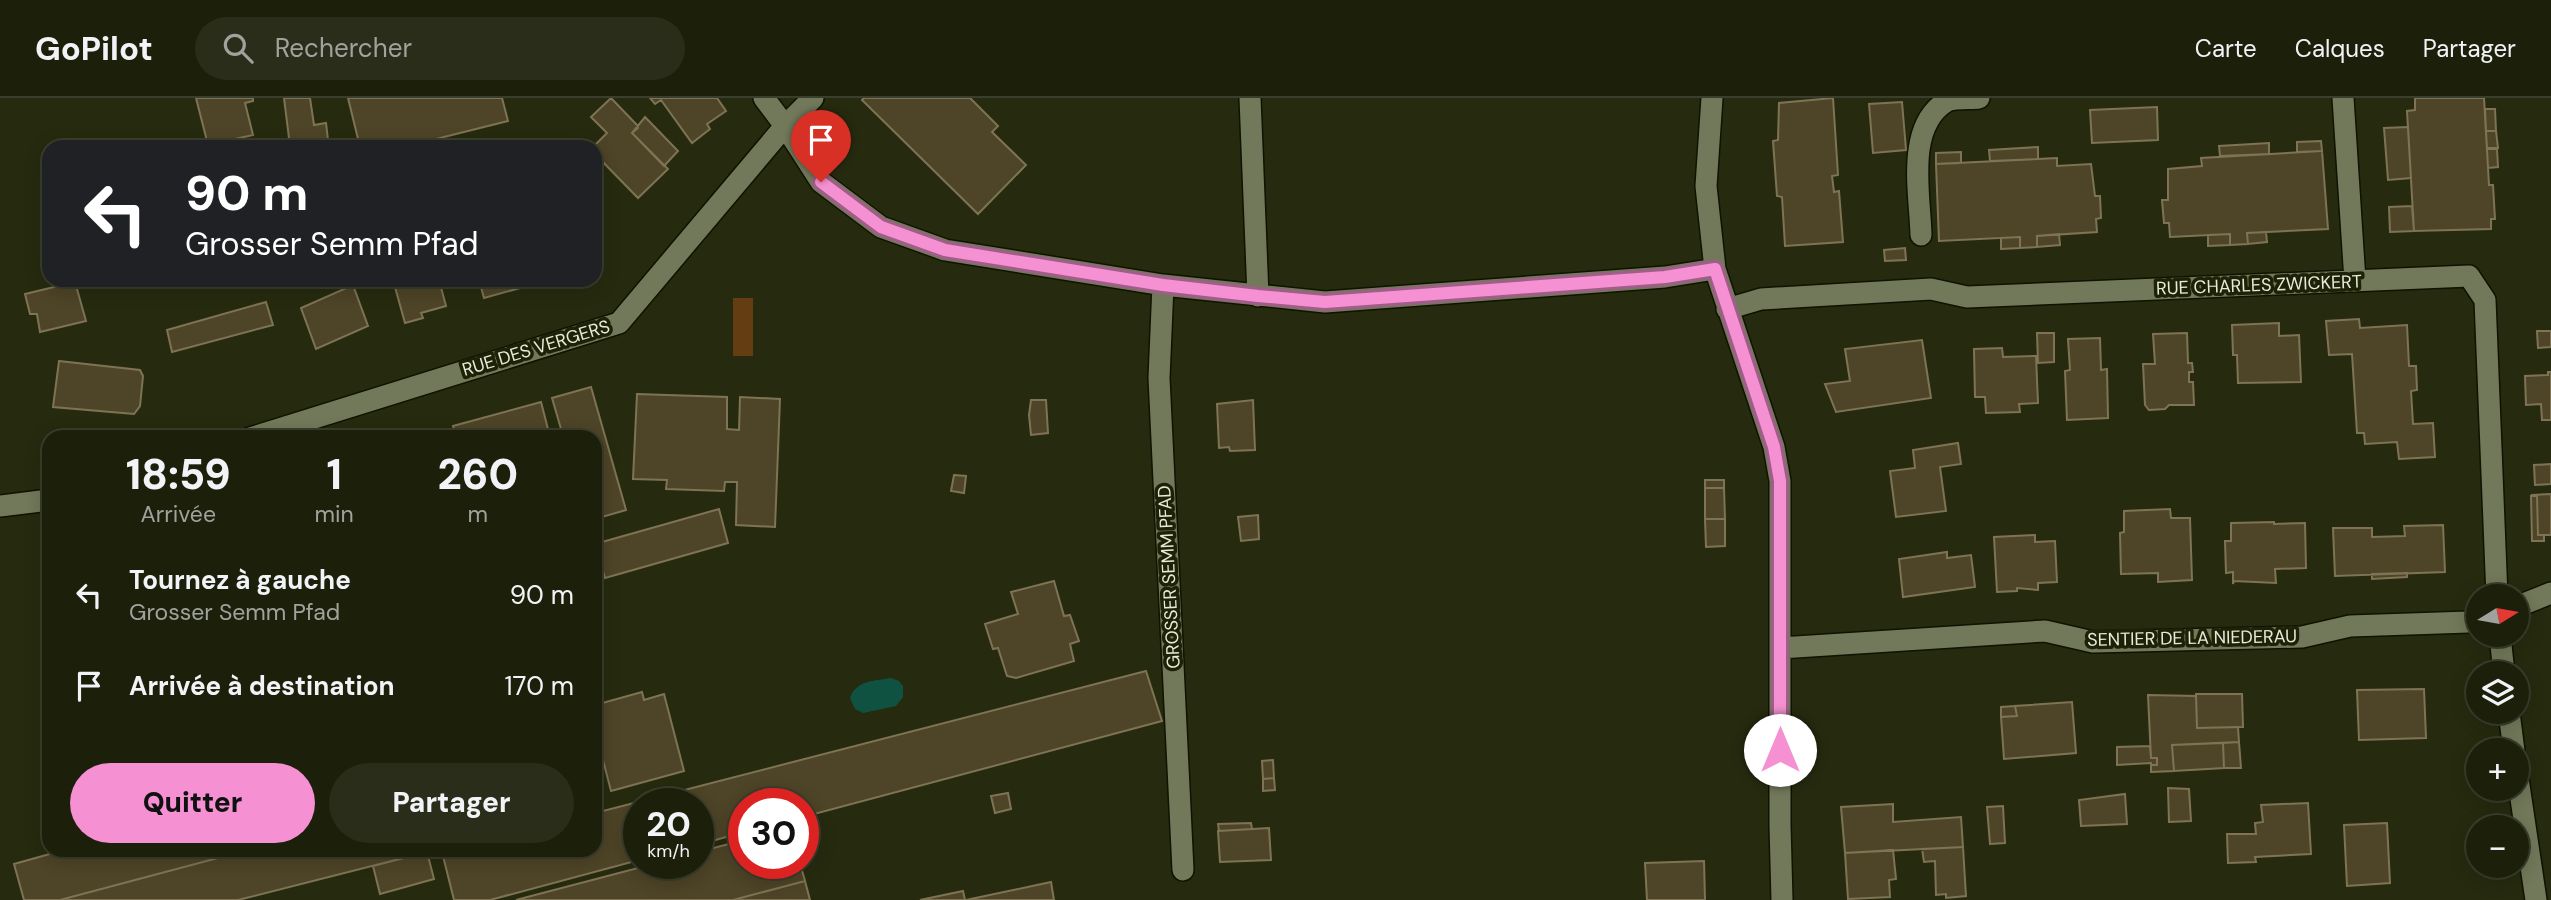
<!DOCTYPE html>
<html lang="fr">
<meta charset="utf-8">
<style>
body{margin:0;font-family:"DM Sans",sans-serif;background:#292d19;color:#f1f3f6;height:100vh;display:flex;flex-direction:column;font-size:26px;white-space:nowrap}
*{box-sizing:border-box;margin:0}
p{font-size:23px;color:#a0a39d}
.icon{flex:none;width:38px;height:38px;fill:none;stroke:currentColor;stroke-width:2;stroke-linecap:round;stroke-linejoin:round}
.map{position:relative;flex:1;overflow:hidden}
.panel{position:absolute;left:42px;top:332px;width:560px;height:427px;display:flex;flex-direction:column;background:#1c200b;border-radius:21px;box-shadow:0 4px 18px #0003,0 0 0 2px #3a3e2c}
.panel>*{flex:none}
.hud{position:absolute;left:42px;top:42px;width:560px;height:147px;border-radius:21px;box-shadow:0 4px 18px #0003,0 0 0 2px #3a3e2c;background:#202124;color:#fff;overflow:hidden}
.needle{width:46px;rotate:79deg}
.buttons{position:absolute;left:2466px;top:486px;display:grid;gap:14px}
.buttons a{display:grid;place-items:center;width:63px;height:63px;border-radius:50%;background:#1c200b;box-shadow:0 4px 18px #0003,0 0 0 2px #3a3e2c;font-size:35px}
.speed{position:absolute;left:623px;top:690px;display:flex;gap:14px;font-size:35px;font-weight:700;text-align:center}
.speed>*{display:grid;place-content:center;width:91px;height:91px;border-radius:50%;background:#1c200b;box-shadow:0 4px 18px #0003,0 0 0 2px #3a3e2c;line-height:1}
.speed small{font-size:18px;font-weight:400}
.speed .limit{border:10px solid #d22;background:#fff;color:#111}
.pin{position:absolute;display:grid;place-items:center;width:60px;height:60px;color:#fff;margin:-72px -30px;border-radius:50% 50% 50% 0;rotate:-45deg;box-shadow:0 0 7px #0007}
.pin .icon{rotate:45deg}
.me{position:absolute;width:77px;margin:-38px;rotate:0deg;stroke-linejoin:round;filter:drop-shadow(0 0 5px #0008)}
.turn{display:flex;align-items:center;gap:24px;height:147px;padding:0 28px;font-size:32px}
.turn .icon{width:91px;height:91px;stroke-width:2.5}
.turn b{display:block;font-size:49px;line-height:60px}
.eta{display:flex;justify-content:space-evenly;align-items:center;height:119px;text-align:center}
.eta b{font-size:42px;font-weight:800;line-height:49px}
.cta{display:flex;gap:14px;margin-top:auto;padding:14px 28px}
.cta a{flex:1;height:80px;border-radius:42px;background:#f591d2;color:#111;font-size:28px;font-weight:800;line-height:80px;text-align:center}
.cta a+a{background:#292d19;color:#f1f3f6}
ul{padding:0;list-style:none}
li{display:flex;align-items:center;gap:21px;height:91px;padding:0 28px}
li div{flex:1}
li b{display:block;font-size:26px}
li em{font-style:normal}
header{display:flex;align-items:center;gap:42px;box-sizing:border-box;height:98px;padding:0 35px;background:#1c200b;border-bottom:2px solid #3a3e2c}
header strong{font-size:33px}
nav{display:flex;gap:38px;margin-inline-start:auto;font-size:24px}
.search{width:490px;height:63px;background:#292d19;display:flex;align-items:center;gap:18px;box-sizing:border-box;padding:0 24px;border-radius:38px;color:#a0a39d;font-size:26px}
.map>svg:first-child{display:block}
.green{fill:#653d13}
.water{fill:#0f5242}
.building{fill:#4e4427;stroke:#7e7354;stroke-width:2}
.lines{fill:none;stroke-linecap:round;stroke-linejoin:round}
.minor-casing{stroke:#0f1300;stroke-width:24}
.minor{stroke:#72795a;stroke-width:21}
.route-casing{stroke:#9f5e88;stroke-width:18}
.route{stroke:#f591d2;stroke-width:12}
.labels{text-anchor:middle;stroke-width:7;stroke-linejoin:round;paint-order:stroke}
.street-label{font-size:18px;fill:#e6ead9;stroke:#1d2105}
</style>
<header>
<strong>GoPilot</strong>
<div class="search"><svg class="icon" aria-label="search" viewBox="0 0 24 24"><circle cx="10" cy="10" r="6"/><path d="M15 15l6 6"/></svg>Rechercher</div>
<nav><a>Carte</a><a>Calques</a><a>Partager</a></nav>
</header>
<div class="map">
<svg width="2551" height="802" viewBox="0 0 2551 802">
<rect width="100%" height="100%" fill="#262b0f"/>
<path class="green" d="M733 200H753V258H733Z"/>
<path class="water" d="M891 580 899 583 903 588V599L896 608 863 615 855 611 850 600C856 582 875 583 891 580Z"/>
<path class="building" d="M196 0H253V3L245 5 253 37 208 47Z
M284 0H310L314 27 326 25 328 42 290 48Z
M348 0H502L508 23 404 49H360Z
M611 0 637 27 638 30 632 35 668 71 638 100 595 56V49H593L607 35 591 19Z
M650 0H717L726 13 707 26 710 31 692 45 661 2 655 6Z
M864 0H970L998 28 992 34 1026 67 978 116 862 2Z
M1833 0 1838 77 1832 78 1834 94 1839 93 1843 144 1785 148 1782 99 1777 98 1773 43 1778 42 1779 5Z
M2415 0H2484L2489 87H2493L2495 121H2491V131L2414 133 2407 13 2415 12Z
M1902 4 1906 52 1873 55 1869 6Z
M2157 9 2158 42 2092 45 2090 12Z
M2485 11H2495L2496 33H2486Z
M645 19 678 53 664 68 632 35Z
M2408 29 2411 80 2388 82 2384 30Z
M2486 33H2496L2498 50H2487Z
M2321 43 2322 53 2297 54V44Z
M2269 45V56L2220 58 2219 48Z
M2038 49V61L1990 63 1989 52Z
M2487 51H2497L2498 69 2488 70Z
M2322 53 2328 131 2247 135 2248 146 2230 147V136L2170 139 2169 125H2164L2162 102H2168V71L2202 68 2201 60Z
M1961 54V65L1936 66V55Z
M2057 60V68L2091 66 2095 98H2100L2101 120 2096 121 2097 134 2037 138V149L2020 150V139L1939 143 1936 66Z
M2412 108 2414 133 2390 134 2389 109Z
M2266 134 2267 144 2248 146 2247 135Z
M2059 136 2060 147 2037 149V138Z
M2230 136V147L2208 148V137Z
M2020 139V150L2001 151V140Z
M1905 150 1906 162 1885 163 1884 152Z
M393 182H439L446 208 421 215 423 220 405 225Z
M479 182H530L531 187 484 200Z
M75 184 86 223 40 234 37 216H30L25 196Z
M353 187 368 228 316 251 301 210Z
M266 204 273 227 172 254 167 232Z
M2359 221 2360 230 2407 227 2409 268H2416L2417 292 2411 293 2413 326 2433 325 2435 359 2399 361 2397 344 2365 346 2364 335H2357L2352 256 2329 257 2326 223Z
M2279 225V238L2299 237 2301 284 2238 285 2237 257H2233L2232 227Z
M2537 233H2551V249L2538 250Z
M2037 235H2054V264L2038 265Z
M2187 235 2188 265H2192L2193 274H2189V284H2193L2194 307H2169L2165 311 2149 312 2145 307 2143 266H2155L2153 236Z
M2100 240 2101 272 2107 271 2108 320 2067 322 2065 273 2070 272 2068 241Z
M1922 242 1931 300 1836 314 1825 286 1850 283 1845 251Z
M2002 250 2003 259 2036 258 2038 305 2019 306 2020 314 1986 315 1985 299H1975L1974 251Z
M59 263 140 272 143 278 140 308 134 316 53 309Z
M2548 274H2551V322H2542L2541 306 2526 307 2525 278 2548 277Z
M591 289 626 412 595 421V340H456L453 328 541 304 549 335 561 331 552 300Z
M637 296 727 299V331L739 332 740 299 780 301 775 429 736 427 737 384H725L724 393 666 391 667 382 633 381Z
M1031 302H1046L1048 335 1031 337 1029 317Z
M1253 302 1255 352 1230 353 1229 349 1219 350 1217 306Z
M1958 345 1961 366 1940 369 1946 413 1896 419 1890 373 1915 370 1913 352Z
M2551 366V386L2535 387 2534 367Z
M954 377 966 378 964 395 951 393Z
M1705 382H1724V390H1705Z
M1705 390H1724L1725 421H1705Z
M2551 396V437H2538L2537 398 2531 397Z
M2531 398H2537L2538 437H2544V443H2532Z
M719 411 728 445 605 480 595 446Z
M2170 411 2171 420H2190L2192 482 2158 484V475L2121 476 2120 435 2124 434V413Z
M1258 417 1259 441 1241 443 1238 419Z
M1705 421H1725V448L1706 449Z
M2274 424V426L2305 425 2306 470 2275 471 2276 485 2234 483 2233 486V474L2226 475 2225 443H2231V425Z
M2443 427 2445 474 2335 478 2333 430H2372V439L2405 438 2404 428Z
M2035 437V444L2055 443 2057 484 2038 485V492L2017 490V493L1997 494 1994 439Z
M1947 454V460L1971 457 1975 489 1903 499 1899 461Z
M2407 475V479L2372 481V476Z
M1054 483 1064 518 1070 517 1079 543 1070 546 1074 563 1016 580 1007 578 998 550 993 551 985 526 1018 516 1011 494Z
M1146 573 1162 623 803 719V705H744V734L698 747V705H639V762L490 802H454L442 754 595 752V715Z
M2424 591 2426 640 2359 642 2357 592Z
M642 594 644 602 664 596 684 673 611 693 595 631V607Z
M2196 596H2242L2243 629 2197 630Z
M2148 597 2196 598 2197 630 2238 629 2239 644 2172 647 2174 673 2151 674V667H2157V660H2151Z
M2072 604 2076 655 2004 661 2001 619 2017 618 2015 608Z
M2015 608 2017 618 2001 619V609Z
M2239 644 2241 670H2224L2223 645Z
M2223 645 2224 670 2174 673 2172 647Z
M2150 648 2151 660H2157V667H2151V665L2117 667V649Z
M1273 662 1274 680 1263 681 1262 663Z
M1274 680 1275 692 1263 693V681Z
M2168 690 2189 691 2191 723 2169 724Z
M1008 695 1011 711 995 715 991 698Z
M2125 696 2127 726 2081 728 2079 702Z
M2308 705 2311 756 2255 759 2256 764 2228 765 2227 736H2256L2255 725 2263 724 2261 707Z
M1893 706V724L1961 719 1963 749 1845 755 1841 709Z
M2003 708 2005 745 1990 746 1987 709Z
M1251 725 1252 731 1219 733 1218 726Z
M2387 725 2390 785 2347 788 2344 727Z
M1269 730 1271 762 1220 764 1218 733Z
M744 742V765H800L805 783 733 802H516L657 765H698V754Z
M1963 749 1966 798 1946 800V796L1936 797 1935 763 1924 764 1922 751Z
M64 752H248L60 802H24L14 766Z
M248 752 427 754 238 802H60Z
M1893 752 1896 781 1889 782 1890 799 1848 801 1845 755Z
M427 754 434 781 380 796 373 768Z
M1704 763 1705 802H1647L1645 765Z
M805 783 810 802H733Z
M1051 784 1054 802H966Z
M963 793 965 802H920Z"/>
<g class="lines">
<g class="minor-casing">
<path id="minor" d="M764 0 785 28 821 84 881 129 945 152 1163 187 1325 204 1665 179 1715 171 1774 349 1780 383V727L1782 802
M1250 0 1258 198
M1712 0 1706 88 1715 171
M2343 0 2355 183
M1921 137C1920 96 1905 28 1947 3 1954 0 1970 1 1979 0
M1163 187 1159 280 1183 772
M1727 211 1761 201 1931 191 1967 199 2469 178 2485 202 2497 499
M250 340 619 225 785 28 813 0
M0 408 49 402
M2516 509 2551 495
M2500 537 2504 576
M1780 550 2045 533 2093 544 2302 539 2350 528 2469 524 2478 521
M2509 614 2514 653
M2516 667 2536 802"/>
</g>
<use href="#minor" class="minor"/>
</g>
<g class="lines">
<g class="route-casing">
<path id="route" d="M821 84 881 129 945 152 1163 187 1258 198 1325 204 1665 179 1715 171 1774 349 1780 383V652"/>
</g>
<use href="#route" class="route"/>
</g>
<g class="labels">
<g class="street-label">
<text transform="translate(2259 187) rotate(-2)" y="6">RUE CHARLES ZWICKERT</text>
<text transform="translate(536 250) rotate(-17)" y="6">RUE DES VERGERS</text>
<text transform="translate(1169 479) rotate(-93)" y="6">GROSSER SEMM PFAD</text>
<text transform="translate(2192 540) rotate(-1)" y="6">SENTIER DE LA NIEDERAU</text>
</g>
</g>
</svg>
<div class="buttons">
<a><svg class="needle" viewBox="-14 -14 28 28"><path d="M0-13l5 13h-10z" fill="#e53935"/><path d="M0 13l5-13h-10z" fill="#a0a39d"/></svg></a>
<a><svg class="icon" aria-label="layers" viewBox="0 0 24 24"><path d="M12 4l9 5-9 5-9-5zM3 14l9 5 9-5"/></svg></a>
<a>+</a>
<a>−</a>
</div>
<div class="speed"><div>20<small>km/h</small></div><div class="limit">30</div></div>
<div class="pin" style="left:821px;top:84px;background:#d93025"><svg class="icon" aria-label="arrive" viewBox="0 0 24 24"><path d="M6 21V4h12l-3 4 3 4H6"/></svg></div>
<svg class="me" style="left:1780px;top:652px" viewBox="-20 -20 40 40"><circle r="19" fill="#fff"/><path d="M0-13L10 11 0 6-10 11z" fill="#f591d2"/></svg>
<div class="hud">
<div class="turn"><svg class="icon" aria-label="left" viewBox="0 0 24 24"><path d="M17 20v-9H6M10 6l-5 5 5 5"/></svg><div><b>90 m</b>Grosser Semm Pfad</div></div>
</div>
<section class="panel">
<div class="eta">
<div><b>18:59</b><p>Arrivée</p></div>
<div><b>1</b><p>min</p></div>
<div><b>260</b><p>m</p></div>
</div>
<ul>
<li><svg class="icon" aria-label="left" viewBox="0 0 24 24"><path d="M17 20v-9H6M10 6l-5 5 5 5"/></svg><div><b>Tournez à gauche</b><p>Grosser Semm Pfad</p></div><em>90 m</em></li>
<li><svg class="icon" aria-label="arrive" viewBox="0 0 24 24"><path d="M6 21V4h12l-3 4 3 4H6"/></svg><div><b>Arrivée à destination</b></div><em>170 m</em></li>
</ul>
<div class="cta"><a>Quitter</a><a>Partager</a></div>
</section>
</div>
